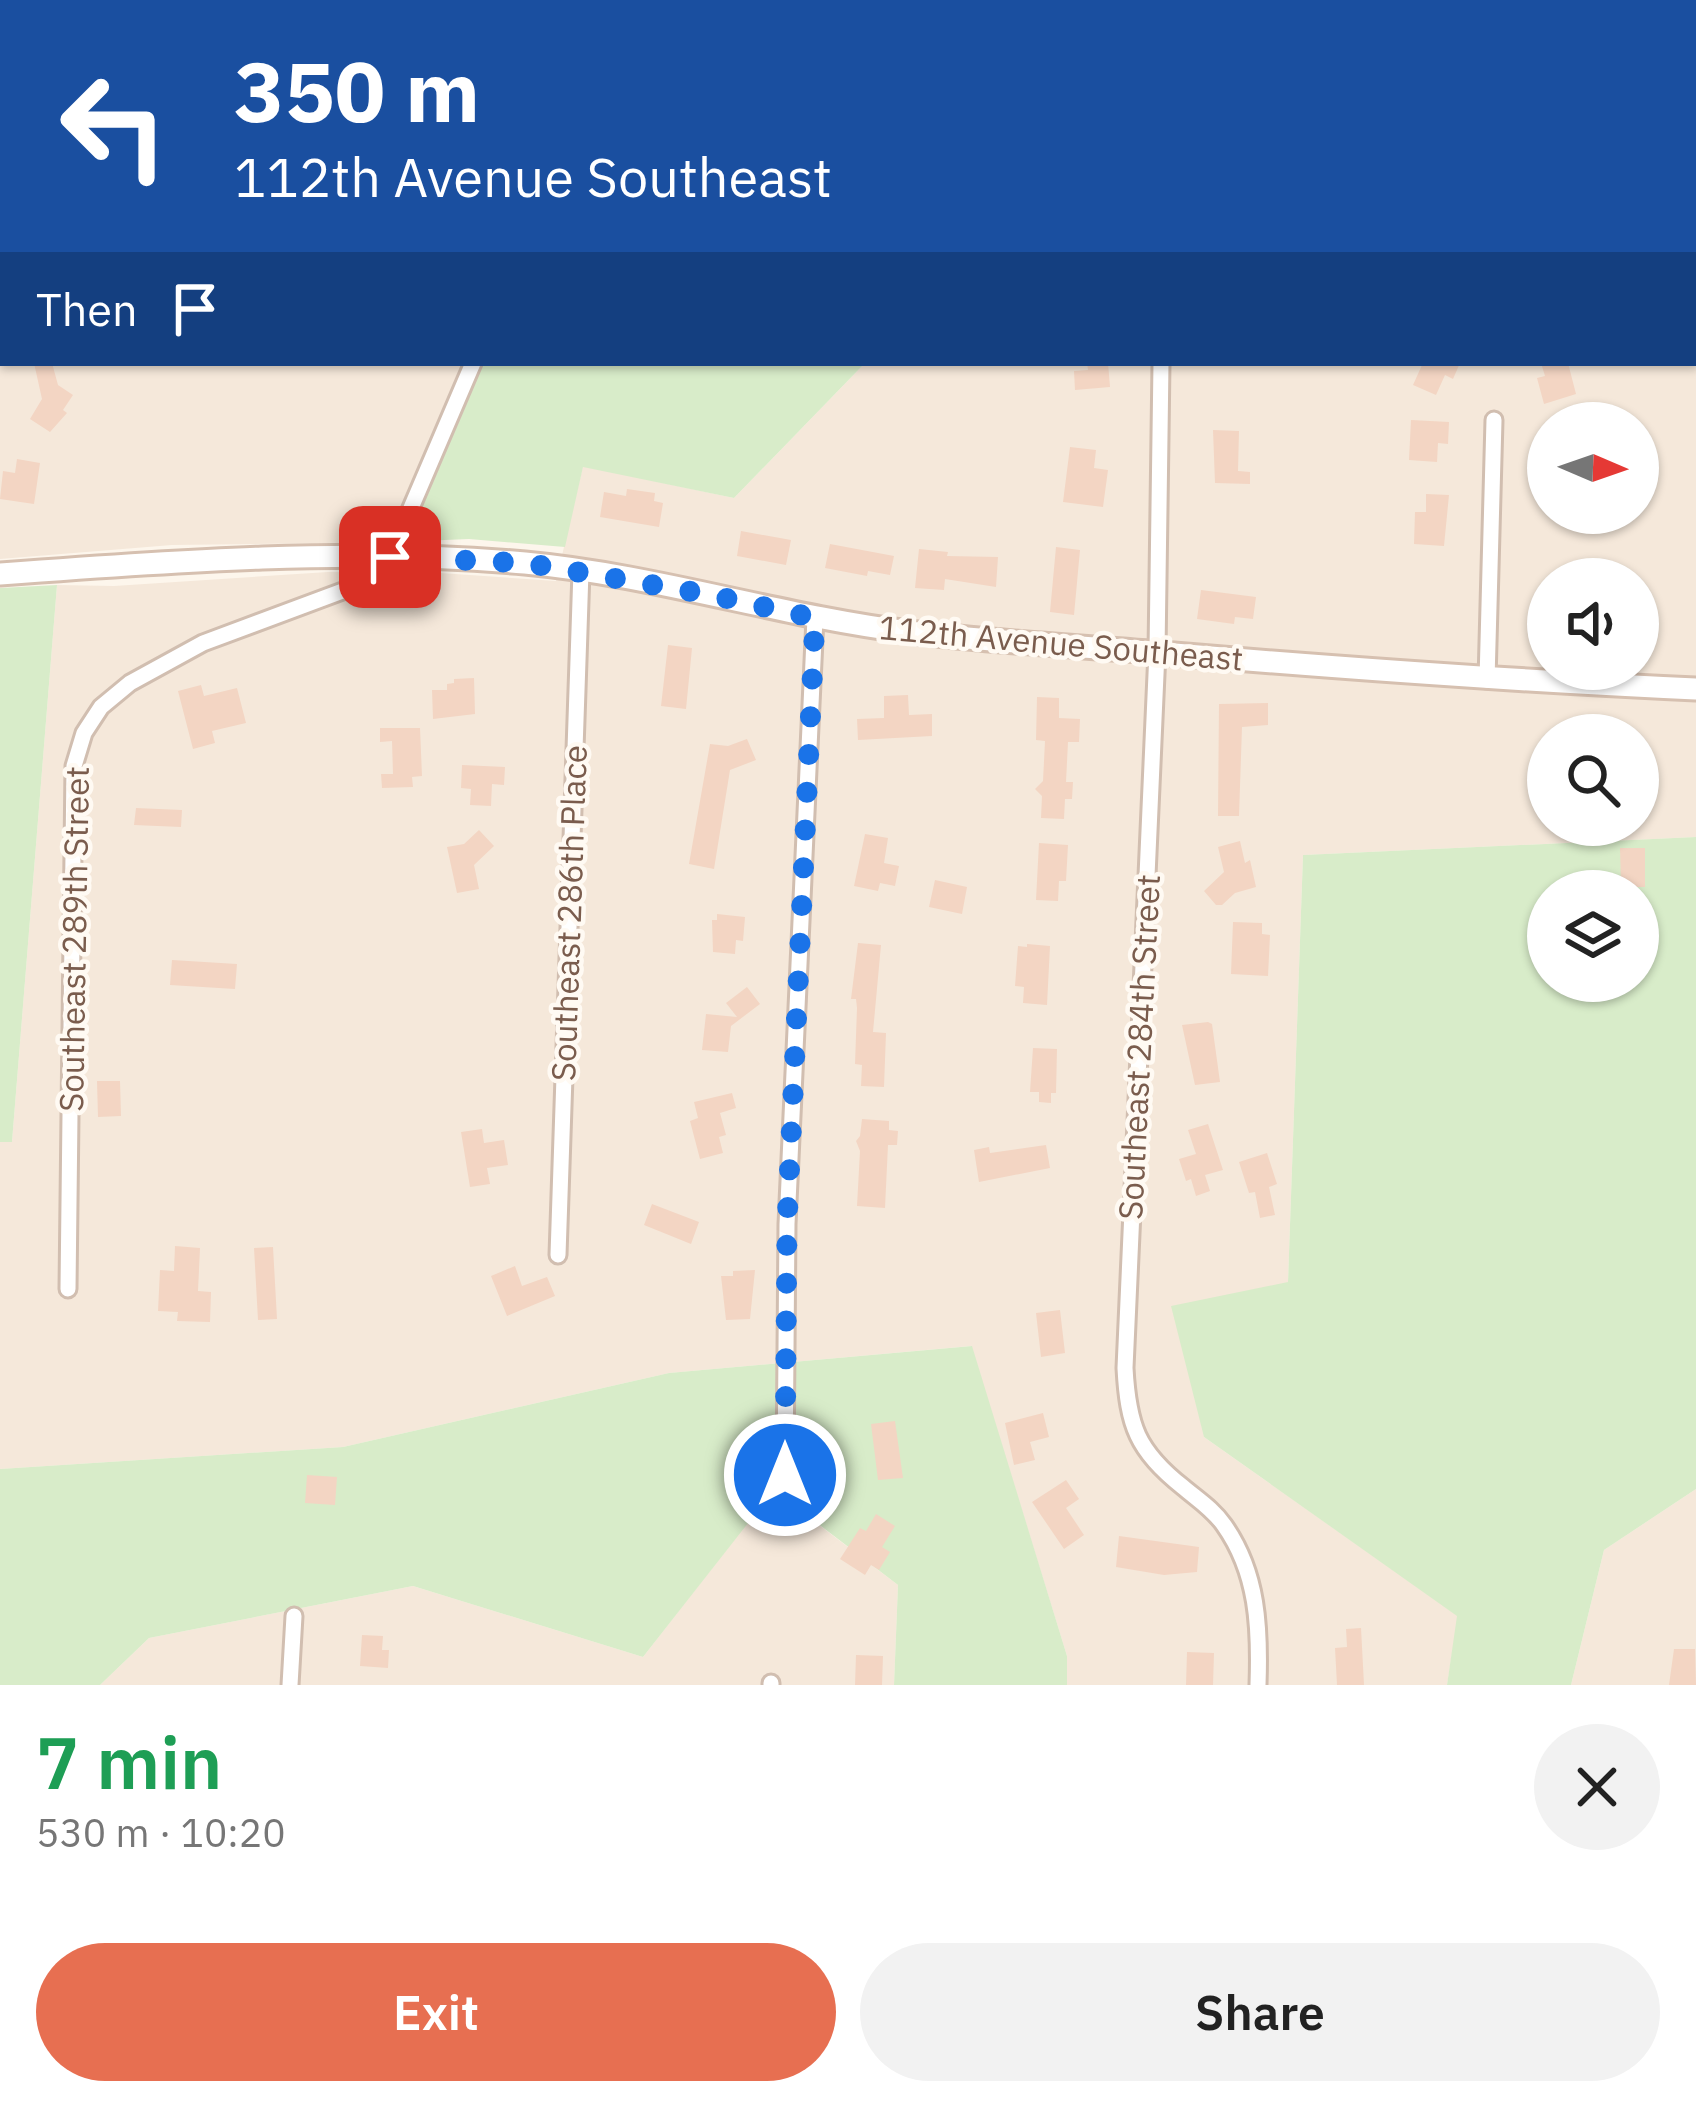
<!DOCTYPE html>
<meta charset="utf-8">
<style>
body{margin:0;font-family:"IBM Plex Sans",sans-serif;background:#f2f2f2;color:#222;height:100vh;display:flex;flex-direction:column;font-size:45px;white-space:nowrap}
*{box-sizing:border-box;margin:0}
p{font-size:39px;color:#767676}
.icon{flex:none;width:66px;height:66px;fill:none;stroke:currentColor;stroke-width:2;stroke-linecap:round;stroke-linejoin:round}
.map{position:relative;height:1685px;overflow:hidden}
.panel{display:flex;flex-direction:column;background:#fff;flex:1}
.panel>*{flex:none}
.hud{position:absolute;left:0px;top:0px;width:1698px;height:366px;box-shadow:0 3px 9px #0004;background:#1a4fa0;color:#fff;overflow:hidden}
.needle{width:78px;rotate:92deg}
.tools{position:absolute;left:1527px;top:402px;display:grid;gap:24px}
.tools a{display:grid;place-items:center;width:132px;height:132px;border-radius:50%;background:#fff;box-shadow:0 3px 9px #0004;font-size:60px}
.pin{position:absolute;display:grid;place-items:center;width:102px;height:102px;color:#fff;margin:-51px;border-radius:24px;box-shadow:0 6px 18px #0006}
.me{position:absolute;width:132px;margin:-66px;rotate:0deg;stroke-linejoin:round;filter:drop-shadow(0 0 9px #0008)}
.turn{display:flex;align-items:center;gap:42px;height:252px;padding:0 36px;font-size:54px}
.turn .icon{width:156px;height:156px;stroke-width:2.5}
.turn b{display:block;font-size:84px;line-height:102px}
.then{display:flex;align-items:center;height:114px;padding:0 36px;background:#0003;gap:24px;font-size:45px}
.round{display:grid;place-items:center;flex:none;width:126px;height:126px;border-radius:63px;background:#f2f2f2}
.head{display:flex;align-items:center;justify-content:space-between;height:204px;padding:0 36px}
h1{font-size:72px;font-weight:600;line-height:90px;color:#1e9e55}
.action{display:flex;gap:24px;margin-top:auto;padding:24px 36px}
.action a{flex:1;height:138px;border-radius:72px;background:#e76f51;color:#fff;font-size:48px;font-weight:600;line-height:138px;text-align:center}
.action a+a{background:#f2f2f2;color:#222}
.map>svg:first-child{display:block}
.residential{fill:#f5e8da;fill-rule:evenodd}
.green{fill:#d8ecc9;fill-rule:evenodd}
.building{fill:#f3d5c3}
.lines{fill:none;stroke-linecap:round;stroke-linejoin:round}
.lane-casing{stroke:#d1beb0;stroke-width:14}
.street-casing{stroke:#d1beb0;stroke-width:21}
.secondary-casing{stroke:#d6c0b0;stroke-width:27}
.lane{stroke:#fff;stroke-width:8}
.street{stroke:#fff;stroke-width:15}
.secondary{stroke:#fff;stroke-width:21}
.route{stroke:#1a73e8;stroke-width:21;stroke-dasharray:0 37.8}
.labels{text-anchor:middle;stroke-width:9;stroke-linejoin:round;paint-order:stroke}
.street-label{font-size:33px;fill:#7a5c4d;stroke:#fffaf3}
</style>
<div class="map">
<svg width="1696" height="1685" viewBox="0 0 1696 1685">
<rect width="100%" height="100%" fill="#fdf6ec"/>
<path class="residential" d="M0 0H394L395 3H3V363H473L396 542 172 545 0 559Z
M1035 0H1696V837L1303 855 1288 1282 1204 1437 1458 1616 1447 1685H1067V1656L971 1346 669 1373 343 1447 0 1469V1142H12L57 585 114 586 328 572 440 573 556 581 583 466 734 498 865 363H1695V3H1034ZM1548 423H1638V513H1548ZM1548 579H1638V669H1548ZM1548 735H1638V825H1548Z
M1696 1489V1685H1571L1604 1550Z
M773 1490 898 1585 894 1685H100L149 1638 413 1586 643 1657Z"/>
<path class="green" d="M477 363H865L734 498 583 467 565 547 469 539 396 542Z
M57 585 12 1142H0V588Z
M1696 837V1489L1604 1550 1571 1685H1447L1457 1616 1204 1437 1171 1306 1288 1282 1303 855ZM1548 891H1638V981H1548Z
M972 1346 1067 1656V1685H894L898 1585 774 1490 643 1657 413 1586 149 1638 100 1685H0V1469L343 1447 669 1373Z"/>
<path class="building" d="M34 363H52L58 385 73 395 63 410 67 413 50 432 30 419 42 399Z
M1087 363H1108L1110 387 1075 390 1074 371 1088 370Z
M1418 363H1460L1453 379 1445 375 1436 395 1413 385 1422 365Z
M1541 363H1568L1576 394 1544 404 1537 378 1545 376Z
M1411 420 1449 422 1448 444 1438 443 1437 462 1409 460Z
M1213 430 1239 431 1238 471 1250 472V484L1215 483Z
M1070 447 1096 450 1094 468 1108 470 1103 507 1063 502Z
M17 459 40 463 34 504 0 499 3 471 15 473Z
M627 489 655 493 654 501 663 503 659 527 600 517 604 492 626 496Z
M1426 494 1449 495 1444 546 1414 544 1415 512H1426Z
M741 531 791 540 786 565 737 556Z
M830 544 894 556 890 575 868 571 867 576 825 568Z
M1056 547 1080 550 1074 615 1050 612Z
M919 549 948 552 947 556 998 557 996 587 945 579 944 590 915 588Z
M1201 590 1256 597 1253 619 1235 617 1234 624 1197 619Z
M668 645 692 648 686 709 661 706Z
M474 678 475 714 433 719 432 690H447V684L454 683V679Z
M201 685 204 696 237 688 246 723 212 731 215 743 193 749 178 691Z
M908 695 909 715 932 714V736L858 740 857 719 884 718V696Z
M1037 697 1059 698V718L1080 719 1079 742H1068L1066 782H1073L1072 799H1065L1064 819 1041 818 1042 796 1035 789 1043 781 1045 741 1036 740Z
M1268 703V725L1242 727 1239 816H1218L1219 704Z
M380 728H420L422 776 412 777 413 787 382 788 381 774H393L392 741 380 742Z
M747 739 756 760 730 770 714 869 689 864 710 744 728 746Z
M462 765 505 767 504 785 492 784 491 806 470 805 471 789 461 788Z
M136 808 182 810 181 827 134 825Z
M479 830 494 846 474 865 479 889 457 893 447 847 464 844Z
M865 834 888 838 884 863 899 866 895 886 880 883 878 891 854 886Z
M1240 841 1245 863 1250 860 1256 887 1235 893 1222 905H1216L1204 891 1224 872 1218 847Z
M1039 843 1068 845 1066 881H1059L1058 901 1036 900Z
M1620 848H1645V887H1621Z
M935 880 967 887 962 914 929 907Z
M717 914 745 917 743 941 736 940 735 954 713 952 712 920H717Z
M1233 922 1262 923V934L1270 935 1268 976 1231 974Z
M858 943 881 945 873 1032 886 1033 884 1087 861 1086 862 1065 855 1064 857 1008 856 999H851Z
M1027 944 1050 946 1047 1005 1023 1003 1024 987 1015 986 1018 946 1027 947Z
M172 960 237 964 235 989 170 985Z
M747 987 760 1004 731 1026 728 1052 702 1050 706 1014 737 1017 726 1003Z
M1208 1022 1212 1024 1220 1082 1195 1085 1182 1025Z
M1033 1048 1057 1049 1056 1093H1051V1103L1039 1102V1092H1030Z
M97 1081H120L121 1116 98 1117Z
M732 1093 736 1108 720 1113 726 1135 719 1137 723 1153 700 1159 690 1121 698 1118 694 1102Z
M862 1119 889 1121V1130L898 1131 897 1145H888L885 1208 857 1206 860 1151 856 1141 860 1136Z
M1208 1124 1223 1170 1205 1175 1210 1191 1196 1196 1191 1179 1186 1181 1179 1159 1196 1154 1188 1130Z
M482 1129 484 1143 504 1140 508 1165 487 1168 490 1184 470 1187 461 1132Z
M1046 1145 1050 1168 979 1182 974 1150 989 1147 990 1153Z
M1267 1153 1277 1184 1269 1187 1275 1215 1260 1218 1255 1192 1249 1193 1239 1162Z
M652 1204 699 1222 691 1244 644 1225Z
M175 1246 200 1248 198 1291 211 1292 210 1322 177 1321 178 1312 158 1311 160 1270 174 1271Z
M273 1247 277 1319 258 1320 254 1248Z
M515 1266 522 1286 547 1277 555 1296 507 1316 491 1276Z
M755 1270 750 1319 726 1320 721 1276H733V1271Z
M1060 1310 1065 1353 1041 1357 1036 1313Z
M1043 1413 1049 1437 1030 1442 1035 1460 1014 1465 1005 1423Z
M895 1421 903 1478 878 1480 871 1424Z
M307 1475 337 1477 335 1505 305 1503Z
M1066 1480 1079 1499 1066 1508 1084 1535 1064 1549 1032 1502Z
M876 1514 895 1526 882 1547 890 1552 879 1570 871 1565 865 1575 840 1559 860 1528 866 1531Z
M1119 1536 1199 1547 1197 1572 1164 1575 1116 1567Z
M1361 1628 1364 1685H1337L1335 1648 1347 1647 1346 1629Z
M362 1635 383 1636 382 1650H389L388 1668 360 1666Z
M1674 1649H1695L1696 1685H1669Z
M1187 1652 1214 1653 1213 1685H1186Z
M856 1655 883 1656 882 1685H855Z"/>
<g class="lines">
<g class="lane-casing">
<path id="lane" d="M1293 3 1295 0"/>
</g>
<g class="street-casing">
<path id="street" d="M588 3 589 0
M1166 3V0
M1695 173H1696
M1161 363 1157 652 1125 1368C1128 1425 1137 1451 1183 1487 1197 1499 1213 1509 1224 1525 1258 1573 1260 1628 1258 1685
M1487 680 1494 420
M558 1255 581 571
M68 1289 74 766 84 733 101 707 130 683 203 643 356 586 390 557 473 363
M785 1475 787 1224 815 618
M290 1685 294 1616
M771 1685V1683"/>
</g>
<g class="secondary-casing">
<path id="secondary" d="M0 574C174 561 351 548 525 563 655 575 780 616 909 632 993 642 1078 646 1162 653 1340 668 1518 681 1696 689"/>
</g>
<use href="#lane" class="lane"/>
<use href="#street" class="street"/>
<use href="#secondary" class="secondary"/>
</g>
<g class="lines">
<path class="route" d="M390 557 526 563 706 594 815 618 787 1224 785 1475"/>
</g>
<g class="labels">
<g class="street-label">
<text transform="translate(1061 643) rotate(5)" y="12">112th Avenue Southeast</text>
<text transform="translate(569 913) rotate(-88)" y="12">Southeast 286th Place</text>
<text transform="translate(74 939) rotate(-89)" y="12">Southeast 289th Street</text>
<text transform="translate(1139 1047) rotate(-87)" y="12">Southeast 284th Street</text>
</g>
</g>
</svg>
<div class="tools">
<a><svg class="needle" viewBox="-14 -14 28 28"><path d="M0-13l5 13h-10z" fill="#e53935"/><path d="M0 13l5-13h-10z" fill="#767676"/></svg></a>
<a><svg class="icon" aria-label="sound" viewBox="0 0 24 24"><path d="M4 9h4l5-4v14l-5-4H4zM17 9q2 3 0 6"/></svg></a>
<a><svg class="icon" aria-label="search" viewBox="0 0 24 24"><circle cx="10" cy="10" r="6"/><path d="M15 15l6 6"/></svg></a>
<a><svg class="icon" aria-label="layers" viewBox="0 0 24 24"><path d="M12 4l9 5-9 5-9-5zM3 14l9 5 9-5"/></svg></a>
</div>
<div class="pin" style="left:390px;top:557px;background:#d93025"><svg class="icon" aria-label="arrive" viewBox="0 0 24 24"><path d="M6 21V4h12l-3 4 3 4H6"/></svg></div>
<svg class="me" style="left:785px;top:1475px" viewBox="-20 -20 40 40"><circle r="17" fill="#1a73e8" stroke="#fff" stroke-width="3"/><path d="M0-11L8 9 0 5-8 9z" fill="#fff"/></svg>
<div class="hud">
<div class="turn"><svg class="icon" aria-label="left" viewBox="0 0 24 24"><path d="M17 20v-9H6M10 6l-5 5 5 5"/></svg><div><b>350 m</b>112th Avenue Southeast</div></div>
<div class="then">Then<svg class="icon" aria-label="arrive" viewBox="0 0 24 24"><path d="M6 21V4h12l-3 4 3 4H6"/></svg></div>
</div>
</div>
<section class="panel">
<div class="head"><div><h1>7 min</h1><p>530 m · 10:20</p></div><a class="round"><svg class="icon" aria-label="close" viewBox="0 0 24 24"><path d="M6 6l12 12M18 6L6 18"/></svg></a></div>
<div class="action"><a>Exit</a><a>Share</a></div>
</section>
